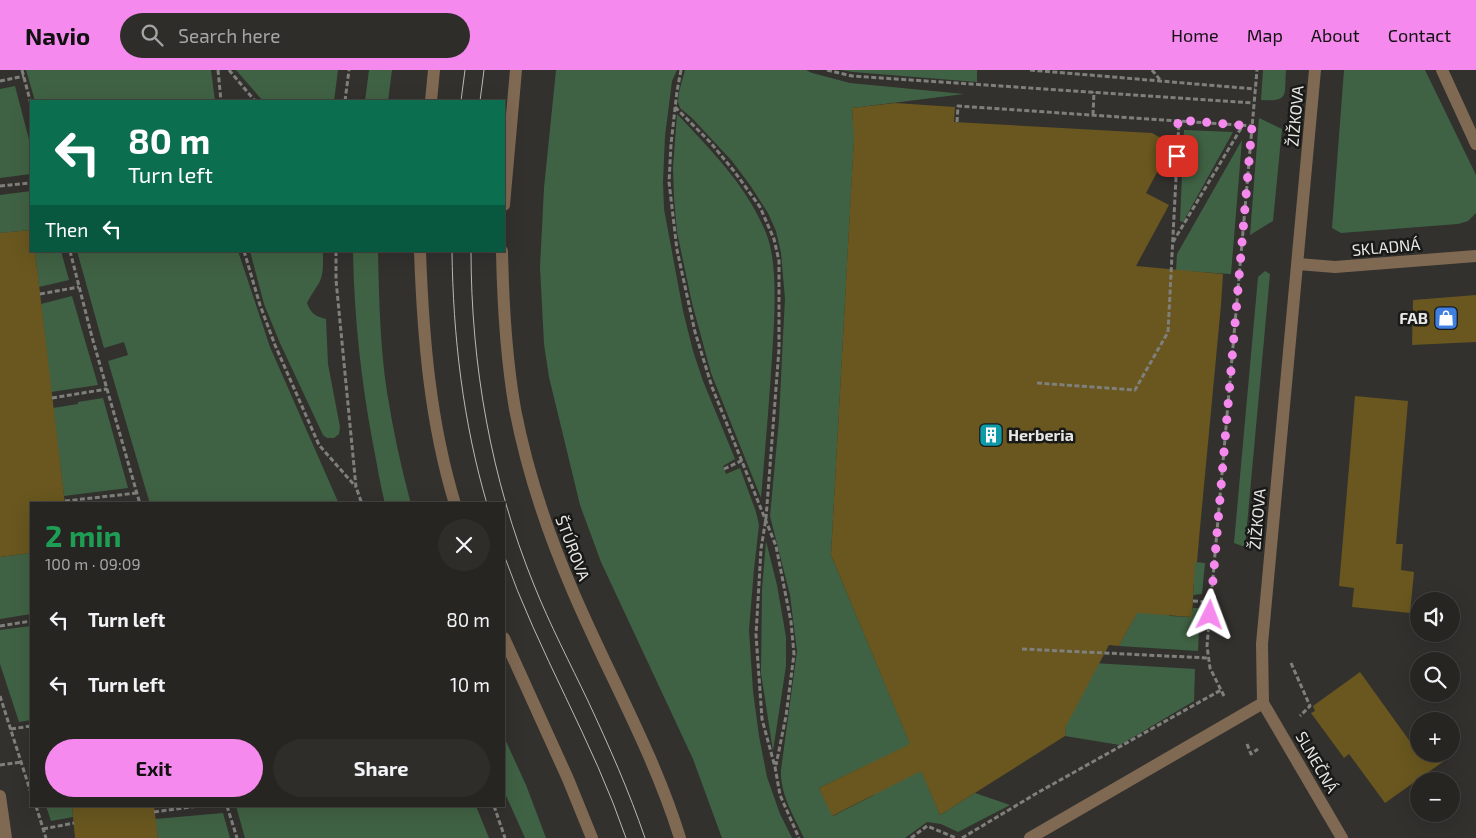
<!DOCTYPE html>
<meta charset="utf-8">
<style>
body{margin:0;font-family:"Exo 2",sans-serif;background:#2e2d2a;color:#f1f3f6;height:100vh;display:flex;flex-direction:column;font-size:19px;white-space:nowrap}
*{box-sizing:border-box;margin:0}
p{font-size:16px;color:#a4a5a5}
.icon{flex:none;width:28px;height:28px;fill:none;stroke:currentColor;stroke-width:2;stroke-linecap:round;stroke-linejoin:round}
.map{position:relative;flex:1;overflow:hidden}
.panel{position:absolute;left:30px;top:432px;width:475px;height:305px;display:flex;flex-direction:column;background:#262522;border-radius:0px;box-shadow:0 5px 20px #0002,0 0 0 1px #424240}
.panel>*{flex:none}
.banner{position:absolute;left:30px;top:30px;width:475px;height:152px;border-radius:0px;box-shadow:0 5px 20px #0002,0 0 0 1px #424240;background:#0b6e4f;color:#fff;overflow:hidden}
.fabs{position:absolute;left:1410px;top:522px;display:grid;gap:10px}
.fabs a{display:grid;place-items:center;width:50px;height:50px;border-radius:50%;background:#262522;box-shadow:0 5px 20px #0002,0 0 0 1px #424240;font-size:25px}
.pin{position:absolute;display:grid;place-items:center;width:42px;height:42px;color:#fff;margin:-21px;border-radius:10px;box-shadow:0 2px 8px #0006}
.me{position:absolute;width:55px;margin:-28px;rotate:3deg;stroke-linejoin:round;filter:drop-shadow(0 0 4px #0008)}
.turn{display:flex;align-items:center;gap:18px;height:105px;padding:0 15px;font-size:22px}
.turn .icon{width:65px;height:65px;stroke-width:2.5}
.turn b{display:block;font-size:35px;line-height:42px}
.then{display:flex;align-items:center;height:48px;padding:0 15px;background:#0003;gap:10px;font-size:19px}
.round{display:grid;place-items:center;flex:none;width:52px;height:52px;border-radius:26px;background:#2e2d2a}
.head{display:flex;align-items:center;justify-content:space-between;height:85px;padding:0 15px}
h1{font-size:30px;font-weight:700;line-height:38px;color:#1e9e55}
.action{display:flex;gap:10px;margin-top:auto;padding:10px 15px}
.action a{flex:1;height:58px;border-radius:30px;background:#f589ee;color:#111;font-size:20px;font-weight:700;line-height:58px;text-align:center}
.action a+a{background:#2e2d2a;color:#f1f3f6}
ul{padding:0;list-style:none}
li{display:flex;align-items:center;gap:15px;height:65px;padding:0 15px}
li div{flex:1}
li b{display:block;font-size:19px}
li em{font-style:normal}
header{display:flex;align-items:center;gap:30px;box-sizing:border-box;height:70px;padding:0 25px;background:#f589ee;color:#111}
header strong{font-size:24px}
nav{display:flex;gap:28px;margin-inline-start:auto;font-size:18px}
.search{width:350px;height:45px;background:#2e2d2a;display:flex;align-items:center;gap:12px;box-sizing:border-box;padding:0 18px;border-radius:28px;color:#a4a5a5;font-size:19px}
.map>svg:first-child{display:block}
.green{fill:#406244;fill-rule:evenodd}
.building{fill:#69571f}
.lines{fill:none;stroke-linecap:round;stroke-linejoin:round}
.path{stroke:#7f7f7c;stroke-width:3;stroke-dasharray:5 2.5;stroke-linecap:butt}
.minor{stroke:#806953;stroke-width:12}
.tram{stroke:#b9b9b7;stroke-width:1}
.route{stroke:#f589ee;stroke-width:9;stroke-dasharray:0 16.2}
.labels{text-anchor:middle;stroke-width:5;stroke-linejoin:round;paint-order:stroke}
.street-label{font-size:16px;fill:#e7e7e5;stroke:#191918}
.poi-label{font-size:16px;font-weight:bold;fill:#e7e7e5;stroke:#191918;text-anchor:end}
</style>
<header>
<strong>Navio</strong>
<div class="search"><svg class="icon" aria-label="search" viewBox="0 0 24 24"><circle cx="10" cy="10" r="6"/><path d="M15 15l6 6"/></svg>Search here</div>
<nav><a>Home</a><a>Map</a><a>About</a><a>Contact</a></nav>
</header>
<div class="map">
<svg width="1476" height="768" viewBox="0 0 1476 768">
<rect width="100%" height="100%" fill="#32312e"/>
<path class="green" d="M26 0H211L215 31H35Z
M236 0H338L334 31H263Z
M369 0H392L388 31H365Z
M556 0H677L672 11 665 66 663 112 664 139 683 241 693 281 703 311 735 389 723 396 726 404 740 398 756 442 759 455 754 499 749 560 753 621 759 666 767 707 780 744 792 768H722L693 689 601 492 580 435 549 307 544 274 540 197 544 118Z
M685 0H806L812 3 850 13 964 24 852 38 853 51H855L831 485 940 745 975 723 1010 735 958 762 941 754 927 752 905 768H804C794 746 780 725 781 700L797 581 790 525 770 446 779 350 783 266 785 229 781 183 776 161 768 143 750 115 732 91 692 48 680 38 678 32 679 22ZM861 698 874 725 833 746 819 718Z
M841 0H977V12L853 2Z
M1263 0H1286C1284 25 1290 32 1261 30Z
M1344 0H1425L1476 105V143L1468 151 1458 154 1341 163 1332 158Z
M15 16 31 77V104L0 108V19Z
M677 44C711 80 747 116 766 163 779 194 774 253 772 288 769 335 765 381 761 428L711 303 692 233 677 162 674 128 673 98Z
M1259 48 1282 59 1273 151 1250 165Z
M1184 60 1233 62 1183 152 1180 151Z
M1242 70 1231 204 1185 201 1158 488 1205 493 1202 524 1193 525 1194 513 1171 512 1169 546 1191 547 1193 538H1200L1198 581 1119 576 1147 524 1172 265 1177 184Z
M31 121V160L0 163V125Z
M35 181H61L69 210 39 217Z
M77 181H238L270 277 339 434H150L108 291 128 285 124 272 104 278Z
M250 181H323C323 191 324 204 319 213 315 220 310 226 307 233 311 244 315 246 326 249L328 294 340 357 339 364 334 368H327L323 365 280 273 264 234Z
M353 181H378C379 228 380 276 387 322 393 360 401 397 411 434H385C380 414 377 394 373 374 361 310 354 246 353 181Z
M1265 201 1270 204 1245 477 1234 473 1258 207Z
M72 226 98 315 51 322 41 234Z
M103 328 128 418 64 426 53 338 78 334V332Z
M766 471 777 515 786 567V596L773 681 761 603 762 520Z
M31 483V544L0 549V487Z
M31 556V650L19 652 0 594V560Z
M1093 593 1195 599 1194 631 1120 675 1065 666 1066 654Z
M504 667 526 715 546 768H525L504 721Z
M46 736H72L73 747 51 751Z
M236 736H476L489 768H245Z
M223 743 230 768H158L155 749Z"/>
<path class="building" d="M895 33 955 37 954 52 1152 63 1172 74 1146 123 1169 135 1136 196 1223 204 1221 235 1200 458 1197 492H1195L1192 547 1137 543 1119 576 1109 575 1066 656 1065 666 940 745 921 701 832 746 819 718 910 674 831 485 854 67 852 38Z
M31 160V181H35L65 434H31V483L0 487V163Z
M1476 225V272L1412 275 1413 230Z
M1355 326 1408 331 1396 474H1403L1401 500 1414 502 1410 543 1352 537 1354 518 1339 516Z
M1360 602 1419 684H1454L1385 733 1349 684 1344 688 1311 643 1315 641 1313 636Z
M72 736H154L158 768H75Z"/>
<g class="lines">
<path class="path" d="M22 0 31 34
M218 0 221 31
M229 0 255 31
M681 0 677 21 671 74 669 112 677 180 695 262 712 317 776 476 791 552 794 584 786 646 776 695
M827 0 852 6 1253 33
M1030 0 1255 19
M1152 0 1161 11
M0 11 24 6
M345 31 349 0
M675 37 710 72 734 101 760 137 774 169 779 191V279L766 448 761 479 756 565 762 649 775 697 780 725 799 768
M1093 45 1094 22
M957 52 958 36 1252 56
M0 116 31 113
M1173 172 1243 55
M70 181 92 267 140 434
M244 181 260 235 275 275 319 375 356 417
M336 181V210L356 417 362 434
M40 224 79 217
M1037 313 1135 320 1168 262 1179 50
M52 328 107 319
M724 399 743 390
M65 431 137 423
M1193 531 1210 532
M0 556 31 551
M1022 579 1208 588
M1291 593 1310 636 1300 646
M0 626 31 723
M1224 626 1210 598 1207 576 1257 0
M11 659 31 656
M1247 674 1251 684 1258 679
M0 695 22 692
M36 736 46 768
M227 736 237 768
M494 736 505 768
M154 742 199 736
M43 759 74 753
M911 768 927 756 956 768
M962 768 1037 723 1221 620"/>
<path class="minor" d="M1315 0 1262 574 1263 633 1342 768
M1442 0 1476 74
M431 31 434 0
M504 135 516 0
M420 181C423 267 430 352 455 434
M502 181C503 234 506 287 515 339 527 401 547 461 572 519 607 602 653 681 680 768
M1298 194 1335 197 1476 186
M504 568 568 709 592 768
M0 726 6 768
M1030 768 1263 633"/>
<path class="tram" d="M461 31 465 0
M480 31 484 0
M452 181C453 266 463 352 487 434
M471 181C471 295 491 409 534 515 550 555 570 593 588 631 609 676 629 721 645 768
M504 485C538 582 593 671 626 768"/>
</g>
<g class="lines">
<path class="route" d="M1177 86 1178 50 1252 56 1210 545"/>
</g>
<defs>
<g id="shop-square" transform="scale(1.25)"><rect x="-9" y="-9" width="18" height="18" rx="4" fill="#3f7fe0" stroke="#191918"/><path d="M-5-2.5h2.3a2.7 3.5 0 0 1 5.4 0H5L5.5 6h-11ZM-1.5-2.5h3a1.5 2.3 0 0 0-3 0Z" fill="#fff"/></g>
<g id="building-square" transform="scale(1.25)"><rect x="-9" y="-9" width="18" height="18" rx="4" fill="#0f9aa8" stroke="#191918"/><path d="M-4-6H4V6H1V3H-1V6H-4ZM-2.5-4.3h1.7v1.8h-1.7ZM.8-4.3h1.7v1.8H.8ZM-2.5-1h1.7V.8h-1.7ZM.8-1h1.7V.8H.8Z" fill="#fff"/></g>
</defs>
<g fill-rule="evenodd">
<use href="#shop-square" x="1446" y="248"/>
<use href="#building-square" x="991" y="365"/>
</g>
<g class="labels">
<g class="street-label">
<text transform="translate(1295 46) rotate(-85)" y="6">ŽIŽKOVA</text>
<text transform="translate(1386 177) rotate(-5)" y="6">SKLADNÁ</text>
<text transform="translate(1257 449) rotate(-85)" y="6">ŽIŽKOVA</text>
<text transform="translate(573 478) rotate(69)" y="6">ŠTÚROVA</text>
<text transform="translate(1317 692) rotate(60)" y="6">SLNEČNÁ</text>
</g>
<g class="poi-label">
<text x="1428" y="254">FAB</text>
<text x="1008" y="371" text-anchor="start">Herberia</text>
</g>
</g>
</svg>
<div class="fabs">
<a><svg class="icon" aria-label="sound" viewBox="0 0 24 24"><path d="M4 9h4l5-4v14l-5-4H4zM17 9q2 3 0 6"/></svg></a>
<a><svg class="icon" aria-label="search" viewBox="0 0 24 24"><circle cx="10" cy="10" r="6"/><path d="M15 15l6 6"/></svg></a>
<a>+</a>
<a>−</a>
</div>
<div class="pin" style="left:1177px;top:86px;background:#d93025"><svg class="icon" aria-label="arrive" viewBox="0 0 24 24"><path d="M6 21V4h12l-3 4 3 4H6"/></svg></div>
<svg class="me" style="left:1210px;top:545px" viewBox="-20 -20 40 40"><path d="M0-17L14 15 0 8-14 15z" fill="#f589ee" stroke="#fff" stroke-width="4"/></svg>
<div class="banner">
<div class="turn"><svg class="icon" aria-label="left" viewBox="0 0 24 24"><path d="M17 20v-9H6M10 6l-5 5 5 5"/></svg><div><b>80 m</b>Turn left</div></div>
<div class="then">Then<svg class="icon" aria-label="left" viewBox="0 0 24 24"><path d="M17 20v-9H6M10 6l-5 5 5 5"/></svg></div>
</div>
<section class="panel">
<div class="head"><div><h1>2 min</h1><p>100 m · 09:09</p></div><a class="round"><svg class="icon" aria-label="close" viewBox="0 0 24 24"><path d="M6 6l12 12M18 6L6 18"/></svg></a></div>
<ul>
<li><svg class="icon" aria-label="left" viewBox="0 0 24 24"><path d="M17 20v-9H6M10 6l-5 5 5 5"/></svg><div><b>Turn left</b></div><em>80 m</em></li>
<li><svg class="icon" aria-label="left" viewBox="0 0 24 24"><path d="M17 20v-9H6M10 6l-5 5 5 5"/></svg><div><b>Turn left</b></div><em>10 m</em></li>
</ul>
<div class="action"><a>Exit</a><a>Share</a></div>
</section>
</div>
